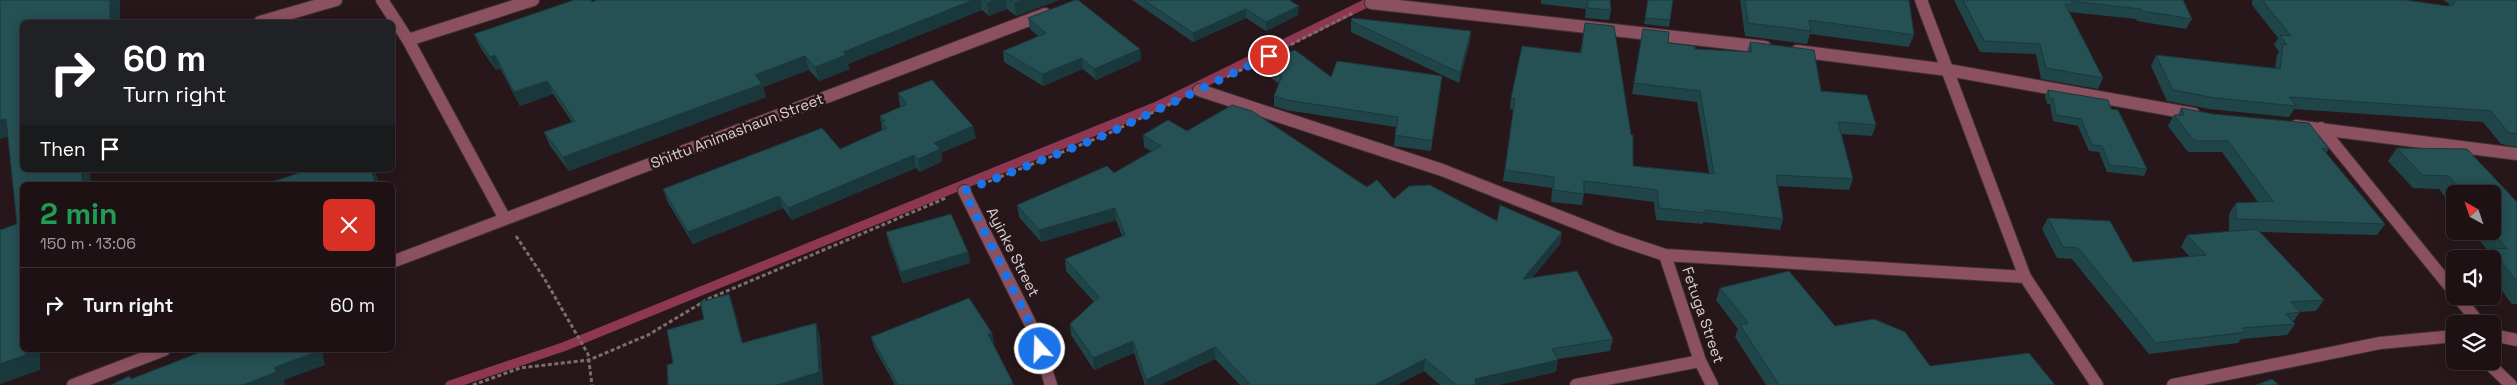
<!DOCTYPE html>
<meta charset="utf-8">
<style>
body{margin:0;font-family:"Space Grotesk",sans-serif;background:#2a1f22;color:#f1f3f6;height:100vh;display:flex;flex-direction:column;font-size:19px;white-space:nowrap}
*{box-sizing:border-box;margin:0}
p{font-size:16px;color:#a09da0}
.icon{flex:none;width:28px;height:28px;fill:none;stroke:currentColor;stroke-width:2;stroke-linecap:round;stroke-linejoin:round}
.map{position:relative;flex:1;overflow:hidden}
.drawer{position:absolute;left:20px;top:182px;width:375px;height:170px;display:flex;flex-direction:column;background:#1d1114;border-radius:8px;box-shadow:0 2px 12px #0003,0 0 0 1px #3b3134}
.drawer>*{flex:none}
.top-card{position:absolute;left:20px;top:20px;width:375px;height:152px;border-radius:8px;box-shadow:0 2px 12px #0003,0 0 0 1px #3b3134;background:#202124;color:#fff;overflow:hidden}
.needle{width:32px;rotate:320deg}
.controls{position:absolute;left:2446px;top:185px;display:grid;gap:10px}
.controls a{display:grid;place-items:center;width:55px;height:55px;border-radius:8px;background:#1d1114;box-shadow:0 2px 12px #0003,0 0 0 1px #3b3134;font-size:25px}
.pin{position:absolute;display:grid;place-items:center;width:42px;height:42px;color:#fff;margin:-21px;border:2px solid #fff;border-radius:50%;box-shadow:0 1px 5px #0007}
.me{position:absolute;width:55px;margin:-28px;rotate:340deg;stroke-linejoin:round;filter:drop-shadow(0 0 4px #0008)}
.turn{display:flex;align-items:center;gap:18px;height:105px;padding:0 20px;font-size:22px}
.turn .icon{width:65px;height:65px;stroke-width:2.5}
.turn b{display:block;font-size:35px;line-height:42px}
.then{display:flex;align-items:center;height:48px;padding:0 20px;background:#0003;gap:10px;font-size:19px}
.round{display:grid;place-items:center;flex:none;width:52px;height:52px;border-radius:8px;background:#2a1f22}
.headline{display:flex;align-items:center;justify-content:space-between;height:85px;padding:0 20px}
h1{font-size:30px;font-weight:600;line-height:38px;color:#1e9e55}
ul{padding:0;list-style:none}
li{display:flex;align-items:center;gap:15px;height:75px;padding:0 20px;border-top:1px solid #3b3134}
li div{flex:1}
li b{display:block;font-size:19px}
li em{font-style:normal}
.map>svg:first-child{display:block}
.lines{fill:none;stroke-linecap:round;stroke-linejoin:round}
.stream{stroke:#8d3753;stroke-width:9}
.minor-casing{stroke:#403134;stroke-width:14}
.path{stroke:#7a6c6f;stroke-width:3;stroke-dasharray:4 2.5;stroke-linecap:butt}
.minor{stroke:#8b5161;stroke-width:12}
.wall{fill:#204548}
.shaded-wall{fill:#1a383b}
.building{fill:#255054;stroke:#1a383b}
.route{stroke:#1a73e8;stroke-width:9;stroke-dasharray:0 16.2}
.labels{text-anchor:middle;stroke-width:5;stroke-linejoin:round;paint-order:stroke}
.street-label{font-size:15px;fill:#dacfd1;stroke:#27171b}
</style>
<div class="map">
<svg width="2517" height="385" viewBox="0 0 2517 385">
<rect width="100%" height="100%" fill="#27171b"/>
<g class="lines">
<path class="stream" d="M450 385 563 347 1157 106 1373 0"/>
<g class="minor-casing">
<path id="minor" d="M382 0 408 40 505 219
M1921 0 2025 277 2097 385
M1371 3 1765 47
M260 22 336 0
M408 40 533 0
M1797 51 1948 70 2194 114
M1199 90 1442 170 1617 239 1665 255 2025 277
M2296 126 2517 154
M2321 128 2455 293
M964 191 1034 331 1051 385
M1665 255 1700 361 1712 385
M392 262 1045 14
M2457 296 2480 324
M2492 335 2517 340
M2486 361 2511 385
M73 385 164 350
M1576 385 1700 361
M2173 385 2380 343 2455 336"/>
</g>
<path class="path" d="M1227 77 1353 13
M982 184 1105 135 1181 99
M516 236 544 278 588 354 592 385
M473 385 520 368 589 360 648 335 708 299 946 198"/>
<use href="#minor" class="minor"/>
</g>
<path class="wall" d="M597 0H1059L1016 16 1007 9 989 16 982 10 848 64 850 69 819 81 809 70 763 87 766 97 569 171 550 146 544 132 572 122 553 94 520 106 500 68 496 70 480 47 474 34Z
M1132 0H1293L1290 1 1298 15 1266 31 1246 18 1193 42Z
M1541 0H1610L1611 10 1609 20 1585 18 1586 9 1541 4Z
M1648 0 1670 20 1669 27 1644 24Z
M1740 0H1909L1914 35 1909 47 1810 34 1807 44 1745 36Z
M1954 0H2183L2192 19 2186 29 2137 21 2136 19 2069 12 2103 78 2098 89 2041 79 2036 54 1980 52Z
M2252 0H2405L2448 6 2449 5V4L2443 0H2517V147L2501 144 2483 122 2294 109 2289 117 2209 109 2167 101 2151 66 2156 55 2275 68 2277 55 2279 52 2274 45 2278 38 2252 5Z
M1028 18 1140 49 1141 60 1096 80 1083 69 1043 86 1004 62 1003 51 1039 37 1030 29Z
M1351 21 1471 31 1470 41 1459 83 1351 32Z
M1585 23 1633 166 1709 173 1697 102 1632 94 1643 29 1668 43 1695 49 1747 52 1750 42 1821 91 1876 125 1872 136 1841 134 1853 179 1849 190 1778 186 1783 219 1780 230 1703 222V224L1656 220 1654 202 1584 193 1582 205 1551 202 1552 188 1503 181 1513 110 1510 109 1511 98 1580 53Z
M1265 63 1331 77 1441 87 1431 151 1394 146 1396 127 1286 110 1274 106V96L1279 84 1265 73Z
M2048 90 2111 109 2147 169 2144 176 2107 172 2099 152 2089 151 2078 126 2053 121 2050 104H2047L2045 96Z
M898 93 976 138 941 153 942 161 920 172 916 168 792 220 783 208 693 244 667 201 663 189 840 149 882 130 880 116 901 107 900 106Z
M2181 108 2329 149 2326 153 2385 224 2377 235 2260 232 2324 300 2316 311 2300 312 2293 322 2295 324 2287 335 2241 339 2238 343 2149 354 2072 259 2057 258 2042 229 2048 218 2133 262 2190 257 2181 247 2187 235 2235 231H2229V214L2236 203 2258 202 2222 152H2188L2168 126 2174 115H2178Z
M1187 131 1367 187 1394 199 1497 221 1562 232 1560 244 1532 278 1613 339 1610 351 1558 359 1556 372 1498 385H1440L1424 371 1397 385H1240L1215 359 1160 385H1145L1134 353 1094 370 1071 335 1070 324 1094 302 1066 271 1065 259 1122 236 1116 220 1041 242 1019 217 1017 205 1114 173 1151 151 1144 147 1143 135Z
M2397 148 2517 202V304H2512L2492 278V259H2482L2488 251 2472 231H2492V194H2455V210L2439 189 2413 188 2388 161Z
M886 232 968 252 970 263 903 283 889 244Z
M1720 288 1835 326 1930 366 2055 385H1766L1735 337 1738 329 1716 300Z
M992 333 994 344V345L1014 385H895L875 349 871 337Z"/>
<path class="shaded-wall" d="M110 0H120V22H110Z
M973 0H981L982 10 848 64 850 69 819 81 815 67 843 52Z
M994 0H1006L1007 9 989 16 987 3Z
M1023 0H1059L1016 16 1014 3Z
M1299 6 1298 15 1266 31V22Z
M1246 9V18L1193 42V33Z
M1471 31 1470 41 1459 83 1460 73Z
M1140 49 1141 60 1096 80 1094 69Z
M495 55 500 68 496 70 490 57Z
M805 56 809 70 763 87 766 97 569 171 563 157 755 75Z
M1082 58 1083 69 1043 86 1042 74Z
M547 81 553 94 520 106 514 92Z
M6 119 17 134 0 139V120Z
M973 126 976 138 941 153 942 161 920 172 918 159 934 143Z
M914 155 916 168 792 220 788 208Z
M81 170H89L92 185H83Z
M371 170H375L380 185H376Z
M779 196 783 208 693 244 688 232Z
M1115 208 1116 220 1041 242 1039 230Z
M1562 232 1560 244 1521 291 1523 279Z
M968 252 970 263 903 283 901 272Z
M729 294 734 308 747 358 742 343Z
M816 323 820 337 823 385H778Z
M992 333 994 344 991 346 988 334Z
M1133 341 1134 353 1094 370 1093 358Z
M1215 347V359L1160 385H1146V380Z
M26 350H46L40 352V370L0 384V364Z
M316 350H322L325 365 284 380 285 385H243L275 367Z
M1425 359 1424 371 1397 385H1375Z
M1558 360 1556 372 1498 385H1474L1475 379Z"/>
<path class="building" d="M0 0H110V22H22V170H81L83 185H22V350H26V355L0 364V230L17 224 6 119 0 120Z
M574 0H591L592 2 597 0H973L843 52 846 55 815 67 805 56 755 75 762 84 563 157 544 132 575 121 547 81 514 92 495 55 490 57 474 34Z
M984 0H994L987 3Z
M1010 0H1023L1014 3Z
M1075 0H1078L1140 49 1094 69 1082 58 1042 74 1003 51 1046 33 1028 18Z
M1144 0H1289L1299 6 1266 22 1246 9 1193 33Z
M1588 0H1610L1611 10 1587 8Z
M1648 0H1673L1670 20 1645 18Z
M1745 0H1909L1914 35 1809 20 1811 31 1748 23Z
M1963 0H2183L2192 19 2142 11 2141 9 2071 1 2073 4H2065L2103 78 2046 68 2040 44 1984 41Z
M2262 0H2405L2448 6 2453 5 2456 0H2517V134L2509 133 2491 111 2289 97 2296 106 2215 98 2173 90 2156 55 2280 69 2283 44 2287 45 2280 35 2291 36Z
M1352 18 1471 31 1460 73 1351 21Z
M1585 23 1614 26 1631 135H1633V166L1714 174 1700 91 1634 83 1643 29 1669 32 1668 43 1695 46V49L1752 52 1750 42 1814 50 1821 91 1867 95 1876 125 1838 122 1853 179 1776 175 1783 219 1705 210 1706 213 1659 208 1657 190 1584 181V194L1553 190 1554 177 1505 170 1515 99 1511 98 1522 46 1581 53Z
M1295 50 1331 77 1337 61 1442 76 1432 141 1395 135 1398 117 1286 100 1274 96 1282 76 1265 63Z
M932 80 973 126 934 143 940 149 918 159 914 155 788 208 779 196 688 232 663 189 822 128 840 149 887 128 881 122 885 121 880 116 907 104 898 93Z
M2048 90 2108 100 2111 109 2118 110 2147 169 2110 165 2102 146 2092 145 2081 119 2056 115 2053 98H2049Z
M1232 105 1252 111 1367 187 1377 180 1394 199 1409 186 1430 185 1497 221 1500 205 1562 232 1523 279 1577 271 1613 339 1552 349 1558 360 1475 379 1476 385H1456L1425 359 1375 385H1245L1249 383 1215 347 1146 380 1133 341 1093 358 1070 324 1099 297 1065 259 1125 235 1115 208 1039 230 1017 205 1107 166 1114 173 1161 146 1143 135 1168 120 1187 131Z
M2181 108 2213 114 2309 123 2329 149 2322 148 2385 224 2236 219V203L2273 201 2228 141H2194L2174 115H2184Z
M2397 148 2467 149 2517 202V282L2491 248 2507 249 2492 231V194H2463L2449 176 2422 175Z
M308 170H371L376 185H262Z
M951 214 968 252 901 272 886 232Z
M2048 218 2110 221 2133 262 2206 255 2187 235 2257 229 2324 300 2291 302 2300 312 2286 314 2295 324 2242 328 2246 332 2156 343 2078 248 2063 247Z
M1789 271 1835 326 1874 319 1905 332 1930 366 2029 353 2055 385H1779L1740 325 1748 323 1720 288Z
M729 294 742 343 816 323 819 372 778 385H668L667 365 673 363 667 330 704 319 700 302Z
M969 298 992 333 988 334 1013 383 1008 385H898L871 337Z
M206 350H316L317 352 275 367 276 372 243 385H111L129 376 131 379Z
M2272 379 2279 385H2256Z"/>
<g class="lines">
<path class="route" d="M1040 349 1034 331 964 191 1105 135 1269 56"/>
</g>
<g class="labels">
<g class="street-label">
<text transform="translate(737 131) rotate(-21)" y="5">Shittu Animashaun Street</text>
<text transform="translate(1013 252) rotate(63)" y="5">Ayinke Street</text>
<text transform="translate(1703 315) rotate(71)" y="5">Fetuga Street</text>
</g>
</g>
</svg>
<div class="controls">
<a><svg class="needle" viewBox="-14 -14 28 28"><path d="M0-13l5 13h-10z" fill="#e53935"/><path d="M0 13l5-13h-10z" fill="#a09da0"/></svg></a>
<a><svg class="icon" aria-label="sound" viewBox="0 0 24 24"><path d="M4 9h4l5-4v14l-5-4H4zM17 9q2 3 0 6"/></svg></a>
<a><svg class="icon" aria-label="layers" viewBox="0 0 24 24"><path d="M12 4l9 5-9 5-9-5zM3 14l9 5 9-5"/></svg></a>
</div>
<div class="pin" style="left:1269px;top:56px;background:#d93025"><svg class="icon" aria-label="arrive" viewBox="0 0 24 24"><path d="M6 21V4h12l-3 4 3 4H6"/></svg></div>
<svg class="me" style="left:1040px;top:349px" viewBox="-20 -20 40 40"><circle r="17" fill="#1a73e8" stroke="#fff" stroke-width="3"/><path d="M0-11L8 9 0 5-8 9z" fill="#fff"/></svg>
<div class="top-card">
<div class="turn"><svg class="icon" aria-label="right" viewBox="0 0 24 24"><path d="M7 20v-9h11M14 6l5 5-5 5"/></svg><div><b>60 m</b>Turn right</div></div>
<div class="then">Then<svg class="icon" aria-label="arrive" viewBox="0 0 24 24"><path d="M6 21V4h12l-3 4 3 4H6"/></svg></div>
</div>
<section class="drawer">
<div class="headline"><div><h1>2 min</h1><p>150 m · 13:06</p></div><a class="round" style="background:#d93025;color:#fff"><svg class="icon" aria-label="close" viewBox="0 0 24 24"><path d="M6 6l12 12M18 6L6 18"/></svg></a></div>
<ul>
<li><svg class="icon" aria-label="right" viewBox="0 0 24 24"><path d="M7 20v-9h11M14 6l5 5-5 5"/></svg><div><b>Turn right</b></div><em>60 m</em></li>
</ul>
</section>
</div>
